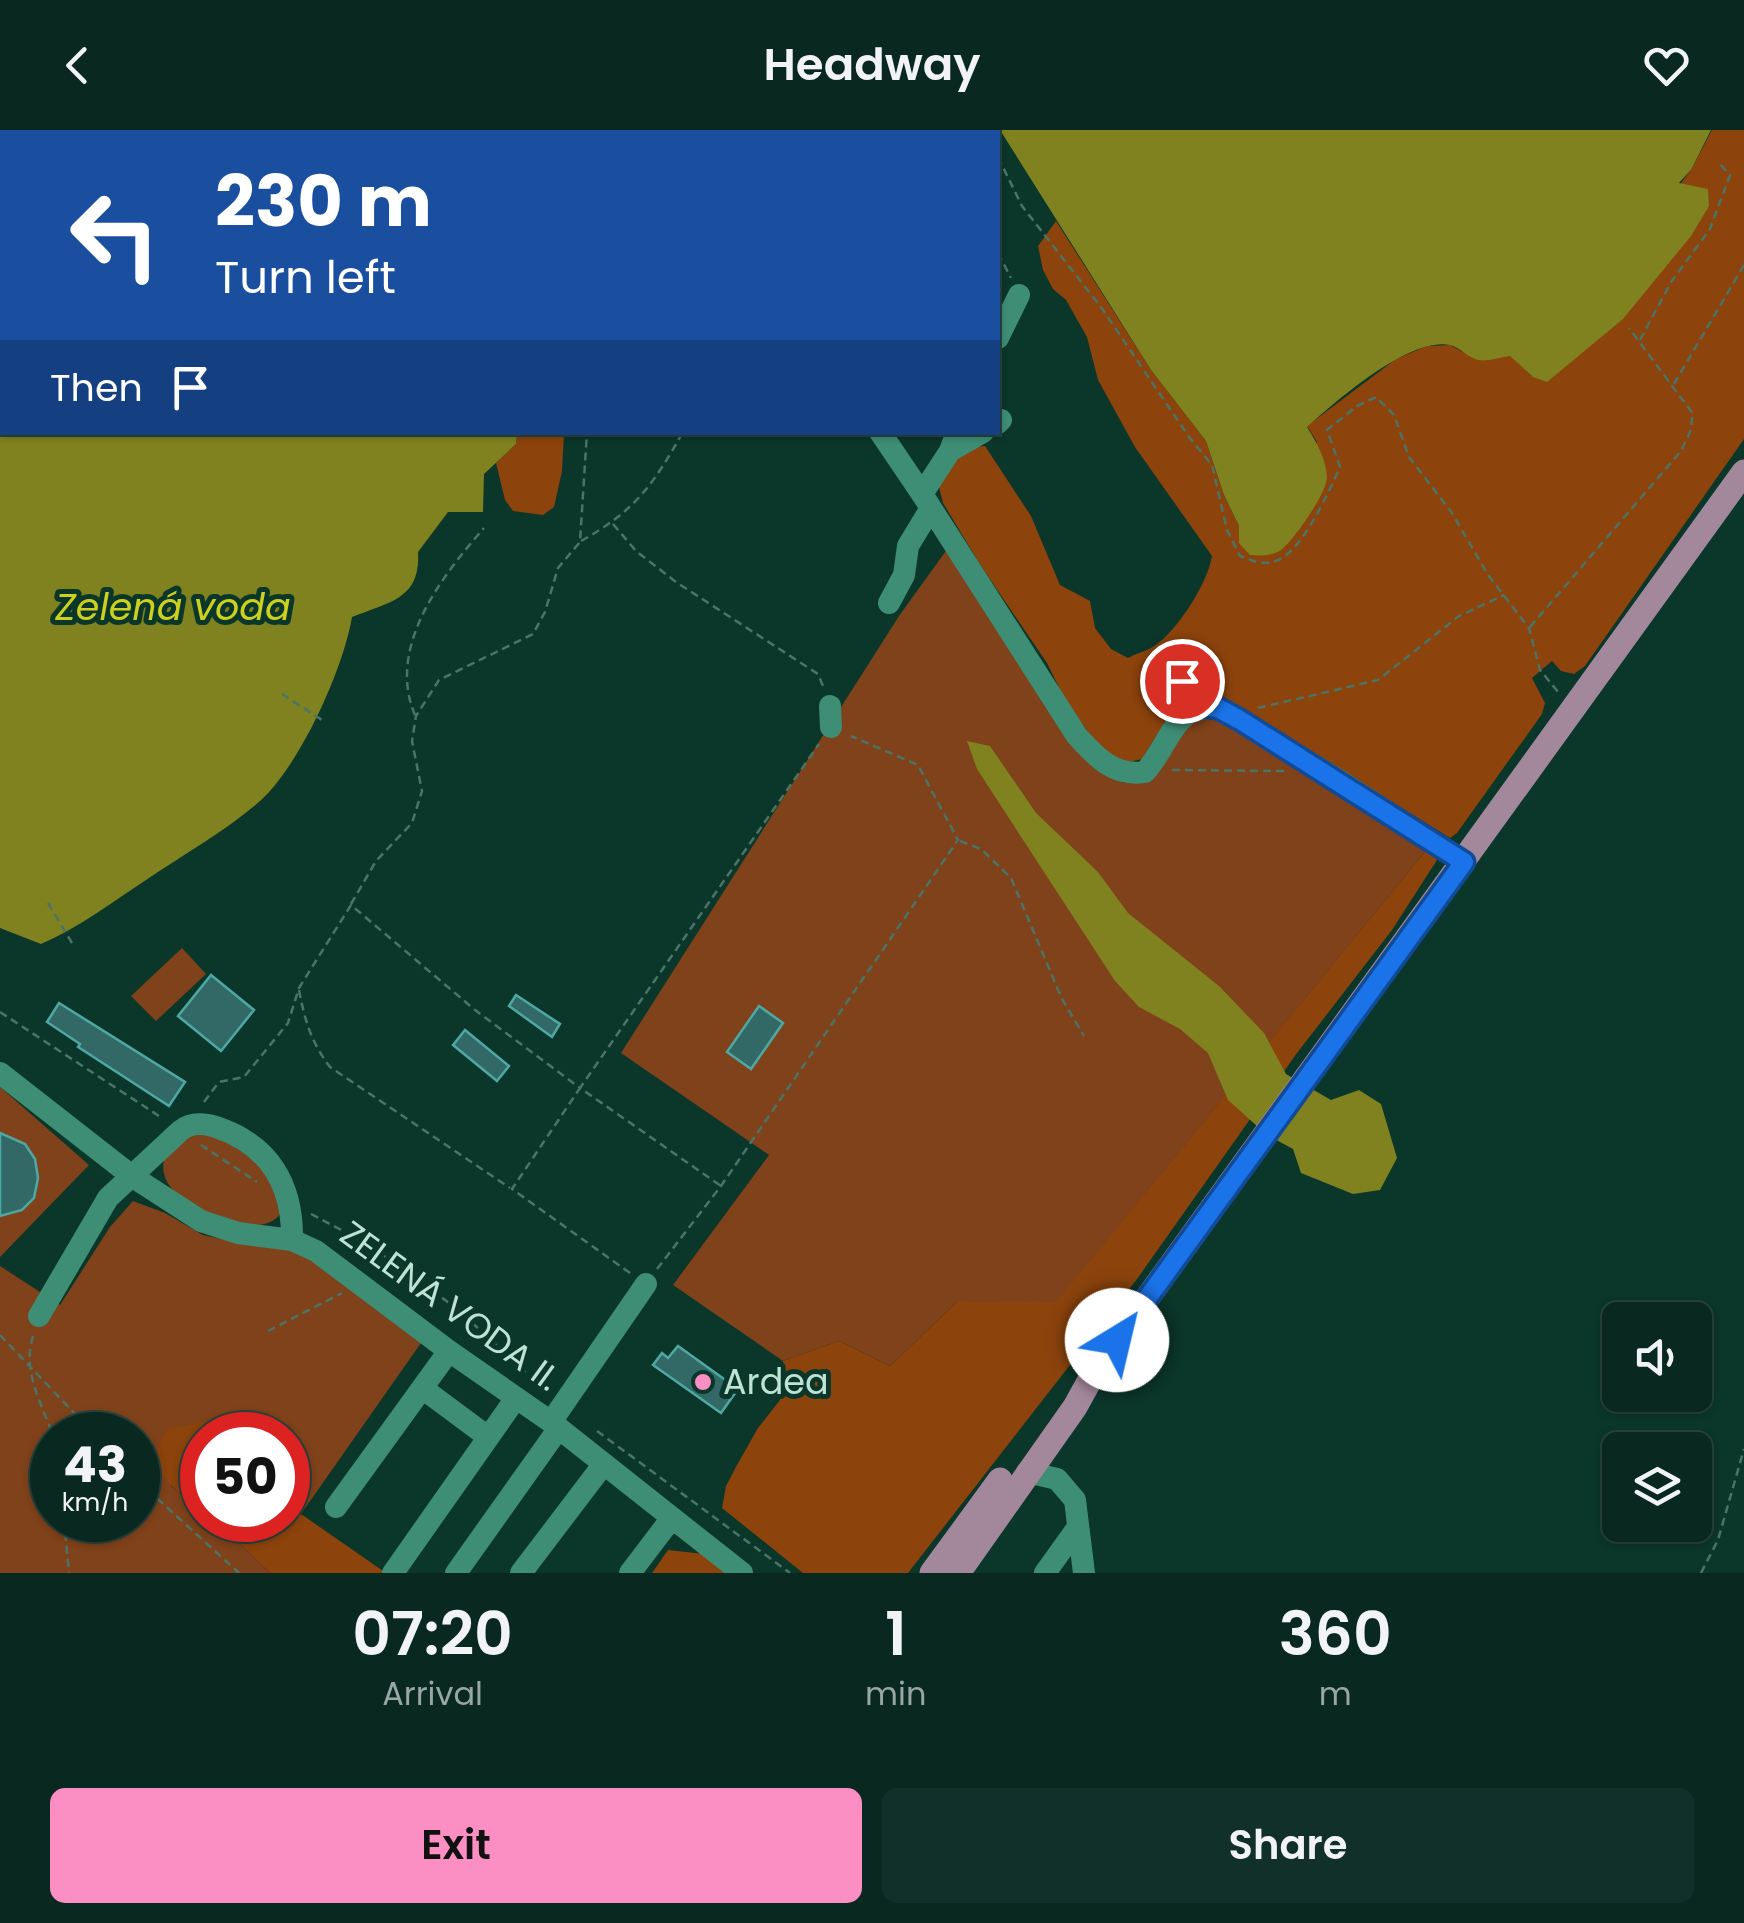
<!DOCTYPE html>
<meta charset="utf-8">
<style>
body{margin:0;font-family:Poppins,sans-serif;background:#113029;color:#f1f3f6;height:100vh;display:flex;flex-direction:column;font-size:38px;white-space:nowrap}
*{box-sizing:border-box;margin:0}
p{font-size:32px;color:#98a6a5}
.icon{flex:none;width:55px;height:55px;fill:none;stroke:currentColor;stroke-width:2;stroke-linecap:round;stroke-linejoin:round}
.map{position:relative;height:1443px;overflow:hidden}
.details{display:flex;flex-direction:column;background:#082820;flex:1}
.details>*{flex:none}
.guide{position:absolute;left:0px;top:0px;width:1000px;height:305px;box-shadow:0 2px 8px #0004,0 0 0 2px #29443e;background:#1a4fa0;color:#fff;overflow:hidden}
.tools{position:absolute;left:1602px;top:1172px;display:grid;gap:20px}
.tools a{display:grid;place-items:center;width:110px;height:110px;border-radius:15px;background:#082820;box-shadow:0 2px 8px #0004,0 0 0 2px #29443e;font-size:50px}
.speed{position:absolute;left:30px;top:1282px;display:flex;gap:20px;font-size:50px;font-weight:700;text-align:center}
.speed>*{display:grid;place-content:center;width:130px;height:130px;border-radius:50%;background:#082820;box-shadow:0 2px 8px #0004,0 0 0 2px #29443e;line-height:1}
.speed small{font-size:25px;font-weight:400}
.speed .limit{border:15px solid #d22;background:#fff;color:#111}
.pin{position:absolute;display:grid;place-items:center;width:85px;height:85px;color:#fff;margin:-42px;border:5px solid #fff;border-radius:50%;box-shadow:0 2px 10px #0007}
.me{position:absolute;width:110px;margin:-55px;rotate:36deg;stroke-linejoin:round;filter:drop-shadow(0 0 8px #0008)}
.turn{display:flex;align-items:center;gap:35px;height:210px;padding:0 50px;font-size:45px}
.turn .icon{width:130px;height:130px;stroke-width:2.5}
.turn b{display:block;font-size:70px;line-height:85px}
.then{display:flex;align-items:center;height:95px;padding:0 50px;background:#0003;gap:20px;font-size:38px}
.eta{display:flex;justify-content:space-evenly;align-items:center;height:170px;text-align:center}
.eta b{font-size:60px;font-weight:600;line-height:70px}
.cta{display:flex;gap:20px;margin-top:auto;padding:20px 50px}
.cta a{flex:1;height:115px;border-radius:15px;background:#fb8fc3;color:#111;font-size:40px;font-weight:600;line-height:115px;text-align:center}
.cta a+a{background:#113029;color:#f1f3f6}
header{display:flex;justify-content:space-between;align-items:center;height:130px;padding:0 50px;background:#082820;font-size:45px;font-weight:600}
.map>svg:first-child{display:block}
.green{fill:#7f421a;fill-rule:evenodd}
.forest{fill:#8c430c}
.water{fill:#80821f}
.building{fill:#326966;stroke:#4ea8a4;stroke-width:2.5}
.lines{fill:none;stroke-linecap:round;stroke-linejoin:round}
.path{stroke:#4b7467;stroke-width:2.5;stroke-dasharray:8 5;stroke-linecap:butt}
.minor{stroke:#3e8d75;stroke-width:22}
.major{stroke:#a3889b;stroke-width:25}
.route-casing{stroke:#114b97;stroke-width:25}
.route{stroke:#1a73e8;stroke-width:18}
.poi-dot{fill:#fb8fc3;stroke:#0b362a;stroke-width:4}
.labels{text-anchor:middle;stroke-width:10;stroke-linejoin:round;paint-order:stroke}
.street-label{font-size:35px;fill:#bee3d5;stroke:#0b362a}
.poi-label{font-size:35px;fill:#bee3d5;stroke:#0b362a;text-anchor:start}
.water-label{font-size:38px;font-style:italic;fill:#ced01e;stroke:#0b362a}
</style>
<header><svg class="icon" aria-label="back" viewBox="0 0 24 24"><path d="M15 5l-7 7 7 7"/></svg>Headway<svg class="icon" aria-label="heart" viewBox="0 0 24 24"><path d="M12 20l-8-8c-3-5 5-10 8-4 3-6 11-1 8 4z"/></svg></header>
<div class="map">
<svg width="1744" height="1443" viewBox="0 0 1744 1443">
<rect width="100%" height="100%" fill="#0b362a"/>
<path class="green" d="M948 418 1107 646 1124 653 1141 651 1186 595 1213 586 1428 718 1056 1173 958 1171 890 1236 839 1211 783 1231 673 1155 769 1025 621 923 899 486Z
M182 818 206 844 156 891 131 866Z
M0 957 89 1035 0 1127Z
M188 1002 236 1010 272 1042 280 1084C259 1117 144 1072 166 1025 170 1017 181 1009 188 1002Z
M133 1071 165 1083 203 1105 245 1114 296 1119 421 1213 301 1384 288 1362V1305H228L205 1292 171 1356 202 1380V1390H215L270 1443H0V1136L60 1175 110 1097ZM52 1305H138V1390H52Z"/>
<path class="forest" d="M1712 0H1744V309L1585 536 1574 544 1561 541 1552 531 1532 548 1545 573 1542 584 1457 703 1450 708 1208 557 1189 531 1173 546 1171 582 1142 629 1124 633 1098 616 1066 572 1047 533 981 436 943 373 939 357 957 318 985 316 1031 386 1060 455 1090 471 1095 498 1111 519 1128 528C1137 523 1150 520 1157 514 1179 498 1208 452 1212 426L1135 317 1098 250 1087 207 1066 170 1053 159 1043 140 1038 116 1056 91 1151 240 1206 311 1224 365 1239 396 1317 312 1307 296 1396 229 1427 216 1450 215 1479 230 1510 225 1533 247 1691 40Z
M517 303H564L562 341 554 377 543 385 513 381 505 370 496 333 516 314Z
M1428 718 1437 730 1392 800 1297 923 1137 1149 908 1443H803L722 1378 726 1356 737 1335 758 1298 780 1270 783 1231 839 1211 890 1236 958 1171 1056 1172Z
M205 1292 228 1305H202V1380C171 1356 141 1340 168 1299Z
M288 1362 301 1384 386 1443H270L215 1390H288Z
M668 1420 704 1424 729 1443H652Z"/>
<path class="water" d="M0 0 538 2H2V302L517 303 516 314 484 344 483 382H448L418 422C421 469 389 472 352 487 343 540 300 635 260 671 226 701 184 724 146 750 112 772 79 798 41 814L0 798Z
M1000 0H1711L1691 40 1679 53 1708 59 1709 76 1691 106 1623 189 1547 252 1533 247 1510 226C1501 227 1487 232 1478 230 1468 228 1460 217 1450 215 1410 206 1336 271 1307 297 1316 311 1327 331 1327 348 1326 364 1294 410 1281 420 1272 426 1260 426 1250 425L1239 413V396L1224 365 1206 311 1151 240Z
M967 611 990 616 1036 683 1098 742 1128 783 1219 856 1264 903 1286 944 1331 970 1359 960 1381 974 1397 1028 1380 1060 1353 1064 1301 1043 1293 1019 1267 1005 1228 970 1208 923 1180 899 1139 877 1115 851 977 639Z"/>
<path class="building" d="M211 845 254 880 221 921 178 886Z
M516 865 560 894 552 907 509 876Z
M59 873 185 952 169 976 78 917 80 914 47 892Z
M759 876 783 893 751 939 727 922Z
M465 900 509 936 497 951 453 915Z
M0 1003 25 1014 35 1029 38 1048 34 1068 22 1080 0 1086Z
M678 1216 738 1259 721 1283 653 1235 662 1223 668 1228Z"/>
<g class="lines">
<path class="path" d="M576 0 578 2
M981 0 983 2
M691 2 692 0
M915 2 918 0
M998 27 1022 76 1103 180 1189 307 1212 335 1227 400 1240 426C1253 431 1264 436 1278 430 1303 420 1329 361 1340 337L1327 300 1357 276 1376 267 1394 285 1409 327 1452 383 1488 445 1529 498 1540 540 1559 563
M998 123 1011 148
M1640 210 1671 152 1710 99 1730 45 1718 32
M1674 254 1744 135
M613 394 636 421 676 452 818 544 823 556
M581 411C635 381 653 355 683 302
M1530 497 1681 321 1690 302 1693 284 1629 198
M282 564 322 590
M1258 578 1378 550 1459 486 1504 465
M415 585C386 517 442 446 484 398
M1172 640 1284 641
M960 711 981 719 1011 748 1062 869 1084 906
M48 773 72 813
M351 774 376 731 412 693 422 661 412 611 416 586 439 550 533 504 545 482 558 438 580 412 587 302
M299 860C305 891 311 912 330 937L510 1058
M0 882 162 988
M204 972 219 952 244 947 288 893 299 858 351 775 475 880 580 958 819 614
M201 1015 257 1052
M311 1084 368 1114 456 1178 547 1262
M657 1139 721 1056 958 710 918 635 851 606
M630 1143 512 1059 580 958 721 1056
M268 1201 342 1163
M0 1205 95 1305
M33 1206C22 1240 41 1273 53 1305
M597 1301 790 1443
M138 1351 239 1443
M64 1390 69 1443
M1701 1443 1718 1410 1744 1319"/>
<path class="minor" d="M998 208 1019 165
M998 293 1001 290
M880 302 922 364
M957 302 950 321 922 364 1077 606C1096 627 1114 647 1145 642 1171 613 1173 574 1218 578L1340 651 1464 732
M950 321 983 302
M889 473 904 445 908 416 931 378
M1182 551 1199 576
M830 576 831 597
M0 943 133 1047 201 1091 238 1103 292 1110 316 1121 449 1221 551 1292 742 1443
M39 1186 108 1068 180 1001C191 992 203 993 216 997 270 1015 293 1055 292 1110
M422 1258 488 1307
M551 1292 646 1154
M1027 1342 1057 1349 1075 1370 1084 1443
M336 1377 449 1221
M393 1443 516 1268
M456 1443 559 1298
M521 1443 603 1335
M630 1443 671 1389
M1045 1443 1078 1397"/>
<path class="major" d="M932 1443 1000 1350
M958 1443 1075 1277 1096 1239 1744 342"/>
</g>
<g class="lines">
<g class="route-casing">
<path id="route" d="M1117 1210 1464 732 1240 590 1218 578 1199 576 1182 551"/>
</g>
<use href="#route" class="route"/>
</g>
<circle class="poi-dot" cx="703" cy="1252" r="10"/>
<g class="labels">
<g class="street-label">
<text transform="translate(450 1176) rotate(36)" y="12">ZELENÁ VODA II.</text>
</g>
<g class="poi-label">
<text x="723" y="1264">Ardea</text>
</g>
<g class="water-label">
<text x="173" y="490">Zelená voda</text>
</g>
</g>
</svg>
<div class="tools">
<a><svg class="icon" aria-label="sound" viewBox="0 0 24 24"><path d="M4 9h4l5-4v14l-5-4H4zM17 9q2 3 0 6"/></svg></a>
<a><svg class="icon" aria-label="layers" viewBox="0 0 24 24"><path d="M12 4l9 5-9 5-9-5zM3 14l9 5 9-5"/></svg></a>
</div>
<div class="speed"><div>43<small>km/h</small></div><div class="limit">50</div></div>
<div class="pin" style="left:1182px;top:551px;background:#d93025"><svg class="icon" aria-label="arrive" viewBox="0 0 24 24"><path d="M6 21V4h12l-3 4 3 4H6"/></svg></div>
<svg class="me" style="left:1117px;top:1210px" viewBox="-20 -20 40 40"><circle r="19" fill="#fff"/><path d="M0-13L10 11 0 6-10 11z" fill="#1a73e8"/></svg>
<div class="guide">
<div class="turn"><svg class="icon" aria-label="left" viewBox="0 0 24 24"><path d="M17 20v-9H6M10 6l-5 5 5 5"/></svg><div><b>230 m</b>Turn left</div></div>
<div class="then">Then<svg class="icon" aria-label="arrive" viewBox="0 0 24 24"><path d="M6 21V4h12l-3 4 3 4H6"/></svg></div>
</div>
</div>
<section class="details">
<div class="eta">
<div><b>07:20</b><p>Arrival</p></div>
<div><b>1</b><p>min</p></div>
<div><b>360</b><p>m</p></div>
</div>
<div class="cta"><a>Exit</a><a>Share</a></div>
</section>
